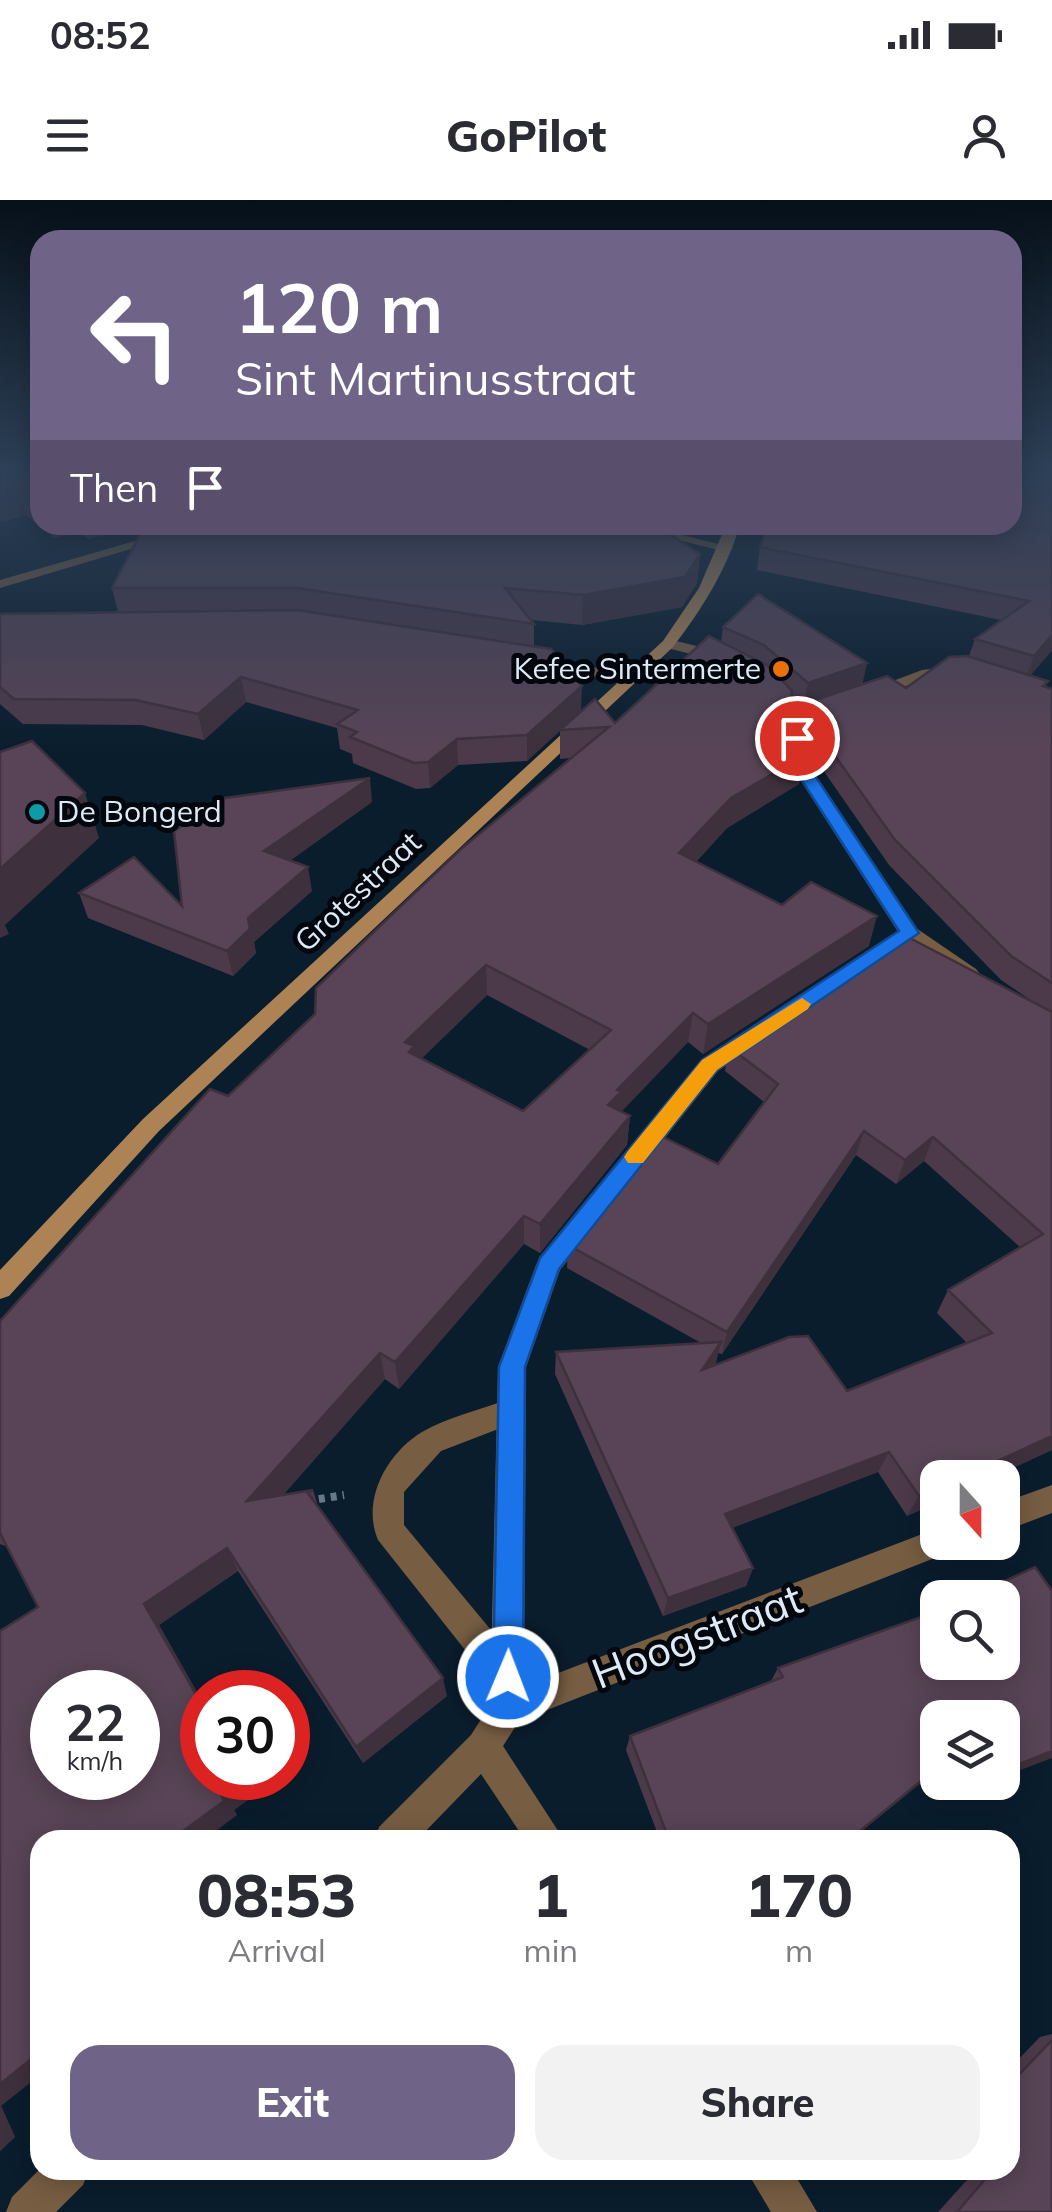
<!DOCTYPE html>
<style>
body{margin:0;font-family:Mulish,sans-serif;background:#f2f2f3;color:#2b2b33;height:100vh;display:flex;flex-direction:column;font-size:38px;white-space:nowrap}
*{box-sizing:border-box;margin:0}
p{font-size:32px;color:#7c7c81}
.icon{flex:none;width:55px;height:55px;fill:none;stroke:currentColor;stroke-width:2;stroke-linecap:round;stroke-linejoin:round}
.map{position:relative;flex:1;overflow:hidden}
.drawer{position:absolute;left:30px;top:1630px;width:990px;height:350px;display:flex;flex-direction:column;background:#fff;border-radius:30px;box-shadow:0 5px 25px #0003}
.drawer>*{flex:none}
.top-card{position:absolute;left:30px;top:30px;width:992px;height:305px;border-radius:30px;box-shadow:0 5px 25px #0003;background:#706388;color:#fff;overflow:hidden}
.needle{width:65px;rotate:159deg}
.controls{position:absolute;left:920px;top:1260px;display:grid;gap:20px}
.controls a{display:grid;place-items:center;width:100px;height:100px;border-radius:20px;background:#fff;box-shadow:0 5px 25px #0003;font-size:50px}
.speed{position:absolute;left:30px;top:1470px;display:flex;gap:20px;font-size:50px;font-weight:700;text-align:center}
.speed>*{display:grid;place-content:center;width:130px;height:130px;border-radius:50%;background:#fff;box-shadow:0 5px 25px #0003;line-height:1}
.speed small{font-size:25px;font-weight:400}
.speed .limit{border:15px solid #d22;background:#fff;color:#111}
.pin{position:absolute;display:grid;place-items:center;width:85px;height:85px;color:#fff;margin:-42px;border:5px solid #fff;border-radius:50%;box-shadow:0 2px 10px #0007}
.me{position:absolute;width:110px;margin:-55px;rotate:1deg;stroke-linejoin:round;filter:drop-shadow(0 0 8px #0008)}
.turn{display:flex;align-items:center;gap:35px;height:210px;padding:0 40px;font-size:45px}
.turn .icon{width:130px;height:130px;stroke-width:2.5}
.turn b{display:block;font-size:70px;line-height:85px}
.then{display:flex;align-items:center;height:95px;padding:0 40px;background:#0003;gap:20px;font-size:38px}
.eta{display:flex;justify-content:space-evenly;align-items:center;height:170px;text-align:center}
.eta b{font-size:60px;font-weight:800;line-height:70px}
.action{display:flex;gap:20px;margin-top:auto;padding:20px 40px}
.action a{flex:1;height:115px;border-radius:30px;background:#706388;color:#fff;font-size:40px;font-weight:800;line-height:115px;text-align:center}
.action a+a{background:#f2f2f3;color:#2b2b33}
.status{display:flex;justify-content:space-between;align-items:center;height:70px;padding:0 50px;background:#fff;direction:ltr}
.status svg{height:28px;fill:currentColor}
header{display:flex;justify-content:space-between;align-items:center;height:130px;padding:0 40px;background:#fff;font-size:45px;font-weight:800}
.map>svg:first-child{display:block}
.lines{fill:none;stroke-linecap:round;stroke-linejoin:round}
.path{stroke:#687886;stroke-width:8;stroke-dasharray:6 6;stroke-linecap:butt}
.service{fill:#775d42;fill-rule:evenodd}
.pedestrian{fill:#775d42;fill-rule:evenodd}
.minor{fill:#775d42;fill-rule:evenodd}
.secondary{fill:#ad8355;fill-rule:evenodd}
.wall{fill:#4c3a4a;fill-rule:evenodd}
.shaded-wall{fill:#3e303c}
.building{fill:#584456;stroke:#3e303c;stroke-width:2.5;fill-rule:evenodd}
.route{fill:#1a73e8;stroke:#114b97;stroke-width:2.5}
.slow{fill:#f59e0b}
.food-dot{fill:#e8710a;stroke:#02070d;stroke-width:4}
.culture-dot{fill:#0f9aa8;stroke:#02070d;stroke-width:4}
.labels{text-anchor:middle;stroke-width:10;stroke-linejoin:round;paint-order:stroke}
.far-poi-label{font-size:30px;fill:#deebf6;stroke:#02070d;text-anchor:end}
.far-street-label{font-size:30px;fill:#deebf6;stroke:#02070d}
.near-street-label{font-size:42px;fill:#deebf6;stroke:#02070d}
</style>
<div class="status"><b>08:52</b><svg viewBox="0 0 49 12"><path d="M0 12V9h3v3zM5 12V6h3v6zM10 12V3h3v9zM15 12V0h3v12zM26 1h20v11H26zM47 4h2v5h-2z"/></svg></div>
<header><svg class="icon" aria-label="menu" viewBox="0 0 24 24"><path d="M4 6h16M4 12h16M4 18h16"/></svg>GoPilot<svg class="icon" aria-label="person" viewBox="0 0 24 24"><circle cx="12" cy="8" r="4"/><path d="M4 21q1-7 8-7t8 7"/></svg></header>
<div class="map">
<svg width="1052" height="2012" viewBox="0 0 1052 2012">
<rect width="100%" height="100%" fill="#0a1d2d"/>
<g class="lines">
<path class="path" d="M307 1301 344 1295"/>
<path class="service" d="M512 1198 522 1202 526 1211 522 1220 441 1251 404 1292V1325L520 1465 525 1477 520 1489 508 1494 496 1489 378 1340C361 1300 387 1253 422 1232 448 1217 484 1209 512 1198Z"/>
<path class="pedestrian" d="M617 325H642L734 348 727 352Z"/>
<path class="minor" d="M190 325H211L0 388V380Z
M668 439 733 455 735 458 727 463 663 447V441Z
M534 458 631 473 639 478 631 483 528 466V460Z
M961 465 967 467V473L930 478 869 498 861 493 922 470Z
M762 483H774L789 493 807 518 805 559 916 728 976 769 980 774 976 779H962L902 738 787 559 791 518 777 499 762 489Z
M754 828 765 836 762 841 718 871 560 1070 526 1167 524 1486 938 1328V1342H954L950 1352 519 1521 503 1546 564 1640H525L481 1574 417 1640H374L379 1627 471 1535 490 1505 498 1167 536 1065 702 859Z
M1052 1285V1313L1002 1332V1303Z
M40 1969 89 1970 83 1985 56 2012H6L12 1997Z
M746 1970H792L817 2012H771Z"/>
<path class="secondary" d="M726 325H740C726 371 702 409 673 447L159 931 9 1096 0 1099V1070L143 919 663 441 699 388Z"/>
</g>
<path class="wall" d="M0 270H40V325H140L89 339 80 332 54 338 26 315 2 322 0 321Z
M1052 270V450L1030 476 1052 489V1250L991 1278H938V1302L907 1316 878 1272 732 1328 753 1368 746 1386 663 1416 555 1174 556 1152 701 1143 567 1068 568 1045 718 964 764 902 725 871 729 847 1038 805 1001 780 889 665 823 570 818 573 809 558 811 524 815 503 803 507 792 496 789 530 805 555 799 584 727 628 696 662 782 705 869 746 703 854 688 842 622 911 630 916 627 945 540 1053 524 1044 399 1189 385 1179 283 1295 313 1290 318 1306 447 1496 363 1563 238 1371 159 1425 202 1501V1578H247L256 1594 234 1610 237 1615 40 1640 1 1906 15 1937 0 1951V1431L38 1407 8 1347 0 1344V1121L228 896 315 814 571 558 560 559V530L527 561 458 565 430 588 416 589 353 563 352 554 340 549 337 528 246 502 204 540 142 525 23 524 0 504V414L118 412 112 388 615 332 700 354 697 383 682 407 582 425 532 420 534 424V447L581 511 615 523 721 442 723 427 863 484 906 488 969 456 975 439 1001 420 757 370 760 347ZM487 795 590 850 523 911 422 858ZM856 955 896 984 924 961 1020 1047 948 1090 937 1113 967 1143 847 1191 714 1166 718 1153 722 1154Z
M372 602 290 660 312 691 254 742 256 753 233 776 88 718 79 693 182 706Z
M778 1468 938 1518 851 1640H660L626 1550 630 1536 771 1481Z
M958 1582H990L966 1592Z
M1052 1834V2012H938L976 1970H1010V1868L1040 1837Z"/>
<path class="shaded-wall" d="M17 287 26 315 2 322 0 315V292Z
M50 325H78L80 332 54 338Z
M85 325H140L89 339Z
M700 354 697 383 682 407 582 425 583 395Z
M1052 435V450L1025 481 1034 456Z
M867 463 862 486 803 507 808 483Z
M241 477 246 502 204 540 198 514Z
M582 486 581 512 527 561V535Z
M457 539 458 565 430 588 428 562Z
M828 546 823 570 818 573 824 549Z
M805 555 799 584 727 628 676 683 679 653 731 598Z
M370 578 372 602 269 676 264 651Z
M85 593 99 638 5 725 9 734 0 738V669Z
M308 667 312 691 254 742 256 753 233 776 227 751 248 718Z
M877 716 869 746 703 854 708 824Z
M486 765 487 795 416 864 405 842Z
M693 813 688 842 619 914 608 905 617 890Z
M630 916 627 945 540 1053V1024Z
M864 931 856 955 722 1154 727 1132Z
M933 937 924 961 896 984 905 960Z
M524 1016V1044L399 1189 395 1162Z
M721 1142 716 1163 697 1192 702 1170Z
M380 1153 385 1179 257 1325 247 1301Z
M1052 1236V1250L991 1278H960Z
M889 1252 878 1272 719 1333 725 1314Z
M938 1288V1302L907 1316 919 1296Z
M227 1348 238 1371 159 1425 202 1501V1505L144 1404Z
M753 1368 746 1386 663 1416 668 1398Z
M443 1478 447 1496 363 1563 356 1547Z
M1052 1551V1558L1002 1577V1571Z
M938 1567V1569L851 1640H849Z
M244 1578H247L256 1594 234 1610 237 1615 204 1640H171L221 1595Z
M977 1582H990L966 1592Z
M40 1852V1875L1 1906 15 1937 0 1951V1884Z"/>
<path class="building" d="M0 270H40V306L17 287 0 292Z
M1012 270H1052V435L1034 456 975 439 1029 401 760 347 768 325H1012Z
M145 325H615V332L645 325H656L700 354 685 377 583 395 505 388 534 424 297 388H112Z
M758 394 867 463 808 483 764 445 723 427Z
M297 410 551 449 582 486 527 535 457 539 428 562 414 563 350 537 357 532 337 524 358 510 241 477 198 514 136 500 14 499 0 487V414Z
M709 436 767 465 792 491 789 530 805 555 731 598 679 653 782 705 811 682 877 716 708 824 693 813 617 890 621 892 608 905 630 916 540 1024 524 1016 395 1162 380 1153 247 1301 313 1290 308 1293 443 1478 356 1547 227 1348 144 1404 202 1505V1578H245L221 1595 224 1601 171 1640H40V1852L0 1884V1431L38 1407 0 1333V1121L210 889 228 896 315 814 316 788 382 724 461 649 609 527 560 530 595 499 615 523ZM486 765 611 830 523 911 409 852 414 846 405 842ZM52 1492H138V1578H52Z
M967 456 1048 481 1043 486 1052 489V783L1011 756 895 640 828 546 824 549 814 534 815 500 887 476 906 488 949 457Z
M32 541 85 593 0 669V552Z
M370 578 264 651 308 667 248 718 250 729 227 751 79 693 134 657 182 706 174 631 225 598Z
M900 733 1052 812V1236L960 1278H938V1288L919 1296 889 1252 725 1314 753 1368 668 1398 556 1152 721 1142 702 1170 789 1137 808 1136 847 1191 992 1133 948 1090 1043 1034 933 937 905 960 864 931 727 1132 568 1045 657 934 718 964 778 884 729 847Z
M1035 1367 1052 1391V1551L1002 1571V1518H938V1567L849 1640H669L630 1536 783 1477 778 1468 938 1411V1462H1002V1398H968Z
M1052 1840V2012H957L993 1970H1010V1884Z"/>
<linearGradient id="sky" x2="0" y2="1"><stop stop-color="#061019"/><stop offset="0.49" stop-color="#2d4057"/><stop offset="1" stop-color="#2d4057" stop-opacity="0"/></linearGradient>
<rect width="1052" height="551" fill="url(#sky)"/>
<path class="route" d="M797 534 805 538 804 559 919 733 717 870 559 1069 525 1167 523 1477 519 1487 508 1492 497 1487 493 1477 499 1167 540 1058 702 860 899 731 788 559 790 538Z"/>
<path class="slow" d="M802 798 811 804 808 809 717 870 643 963H628L624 957 628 951 702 860Z"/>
<circle class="food-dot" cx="781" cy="469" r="10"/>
<circle class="culture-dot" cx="37" cy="612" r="10"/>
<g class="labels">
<g class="far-poi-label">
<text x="761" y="479">Kefee Sintermerte</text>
<text x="57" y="622" text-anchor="start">De Bongerd</text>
</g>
<g class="far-street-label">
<text transform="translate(358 692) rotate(-43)" y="10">Grotestraat</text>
</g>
<g class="near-street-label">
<text transform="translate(697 1436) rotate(-21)" y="15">Hoogstraat</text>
</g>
</g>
</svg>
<div class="controls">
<a><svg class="needle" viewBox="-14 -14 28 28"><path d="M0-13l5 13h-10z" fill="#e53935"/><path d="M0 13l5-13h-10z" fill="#7c7c81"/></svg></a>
<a><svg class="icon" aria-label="search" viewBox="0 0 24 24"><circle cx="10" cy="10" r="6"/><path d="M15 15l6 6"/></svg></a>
<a><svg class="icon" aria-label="layers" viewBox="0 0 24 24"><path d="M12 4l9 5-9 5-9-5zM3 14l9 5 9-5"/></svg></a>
</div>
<div class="speed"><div>22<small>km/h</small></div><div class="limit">30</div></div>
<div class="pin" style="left:797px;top:538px;background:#d93025"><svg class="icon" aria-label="arrive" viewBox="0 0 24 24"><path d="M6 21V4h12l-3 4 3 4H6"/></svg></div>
<svg class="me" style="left:508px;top:1477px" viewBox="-20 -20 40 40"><circle r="17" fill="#1a73e8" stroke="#fff" stroke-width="3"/><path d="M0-11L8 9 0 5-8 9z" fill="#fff"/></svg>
<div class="top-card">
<div class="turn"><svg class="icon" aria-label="left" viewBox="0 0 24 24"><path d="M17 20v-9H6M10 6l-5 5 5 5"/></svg><div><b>120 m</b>Sint Martinusstraat</div></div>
<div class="then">Then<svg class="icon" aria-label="arrive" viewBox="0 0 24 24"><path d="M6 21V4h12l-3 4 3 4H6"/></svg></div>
</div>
<section class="drawer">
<div class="eta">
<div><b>08:53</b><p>Arrival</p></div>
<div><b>1</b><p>min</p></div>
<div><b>170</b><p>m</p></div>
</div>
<div class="action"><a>Exit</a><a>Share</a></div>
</section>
</div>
